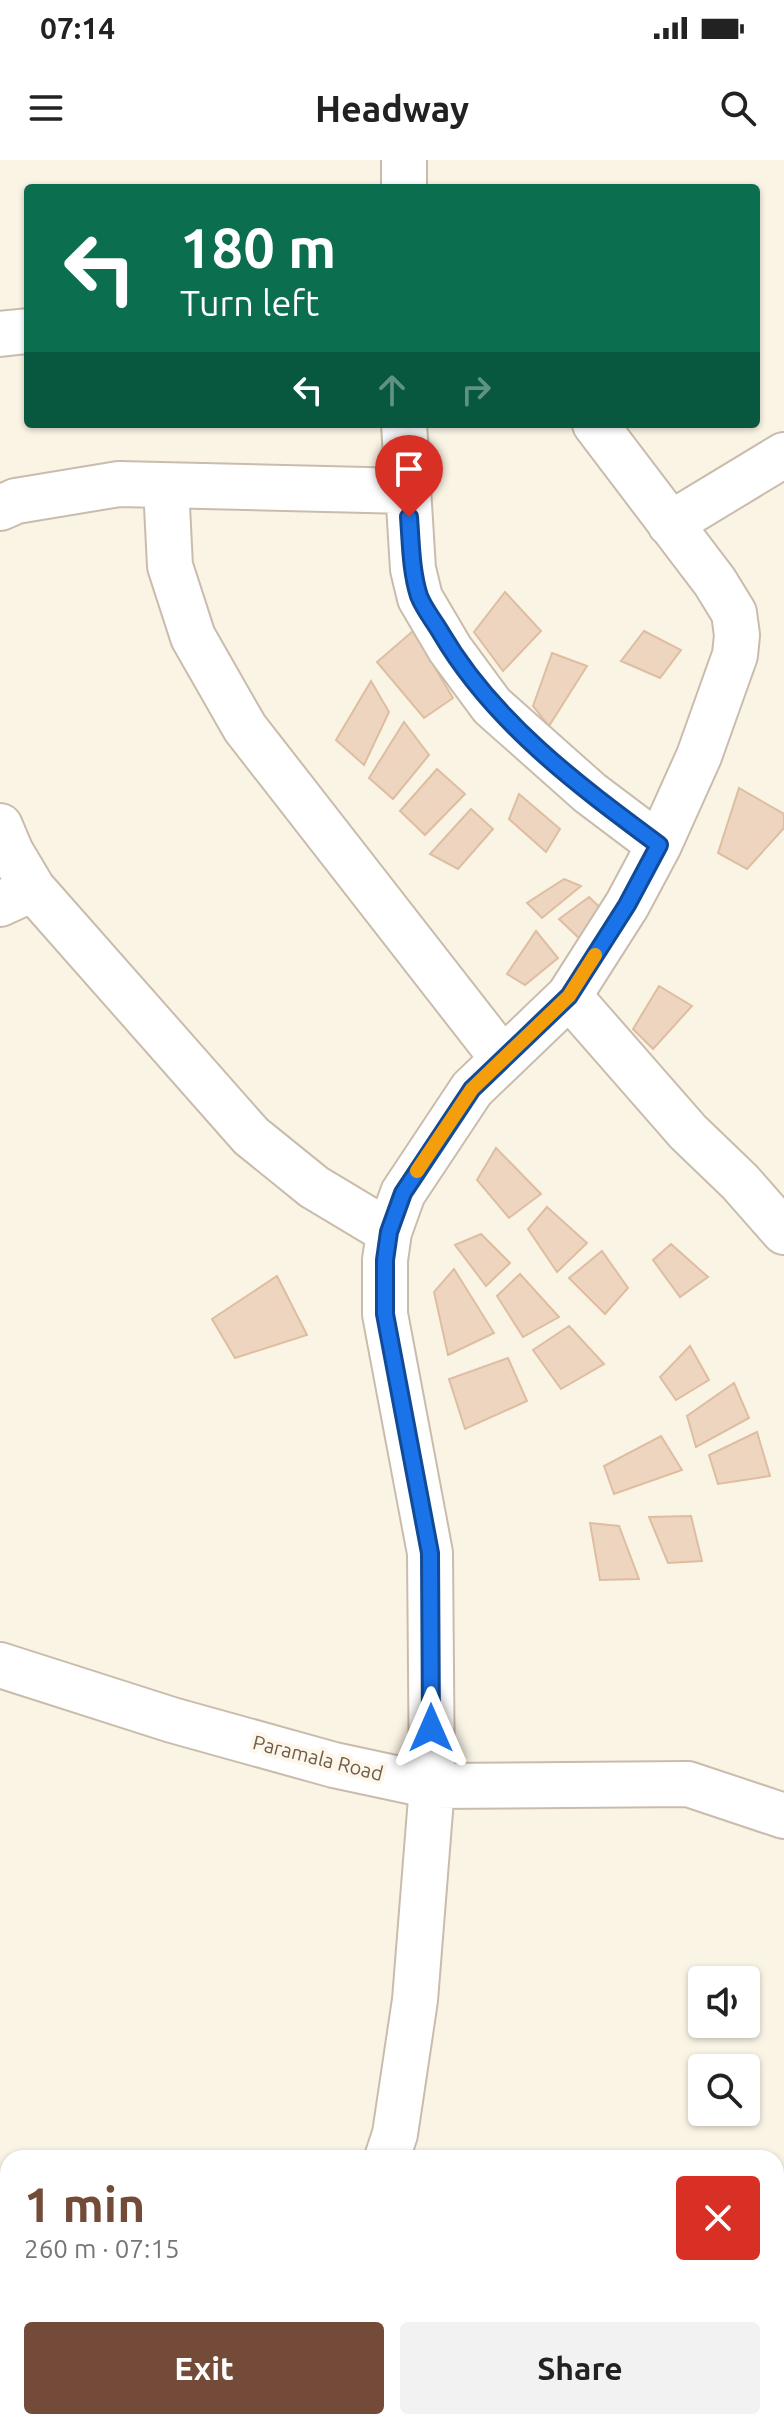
<!DOCTYPE html>
<meta charset="utf-8">
<style>
body{margin:0;font-family:Ubuntu,sans-serif;background:#f2f2f2;color:#222;height:100vh;display:flex;flex-direction:column;font-size:30px;white-space:nowrap}
*{box-sizing:border-box;margin:0}
p{font-size:26px;color:#767676}
.icon{flex:none;width:44px;height:44px;fill:none;stroke:currentColor;stroke-width:2;stroke-linecap:round;stroke-linejoin:round}
.map{position:relative;flex:1;overflow:hidden}
.panel{position:absolute;left:0px;top:1990px;width:784px;height:280px;display:flex;flex-direction:column;background:#fff;border-radius:24px 24px 0 0;box-shadow:0 2px 6px #0004}
.panel>*{flex:none}
.hud{position:absolute;left:24px;top:24px;width:736px;height:244px;border-radius:8px;box-shadow:0 2px 6px #0004;background:#0b6e4f;color:#fff;overflow:hidden}
.controls{position:absolute;left:688px;top:1806px;display:grid;gap:16px}
.controls a{display:grid;place-items:center;width:72px;height:72px;border-radius:8px;background:#fff;box-shadow:0 2px 6px #0004;font-size:40px}
.pin{position:absolute;display:grid;place-items:center;width:68px;height:68px;color:#fff;margin:-82px -34px;border-radius:50% 50% 50% 0;rotate:-45deg;box-shadow:0 0 8px #0007}
.pin .icon{rotate:45deg}
.me{position:absolute;width:88px;margin:-44px;rotate:0deg;stroke-linejoin:round;filter:drop-shadow(0 0 6px #0008)}
.turn{display:flex;align-items:center;gap:28px;height:168px;padding:0 24px;font-size:36px}
.turn .icon{width:104px;height:104px;stroke-width:2.5}
.turn b{display:block;font-size:56px;line-height:68px}
.lanes{display:flex;align-items:center;height:76px;padding:0 24px;background:#0003;justify-content:center;gap:40px;direction:ltr}
.lanes .off{opacity:.35}
.round{display:grid;place-items:center;flex:none;width:84px;height:84px;border-radius:8px;background:#f2f2f2}
.overview{display:flex;align-items:center;justify-content:space-between;height:136px;padding:0 24px}
h1{font-size:48px;font-weight:600;line-height:60px;color:#744b38}
.action{display:flex;gap:16px;margin-top:auto;padding:16px 24px}
.action a{flex:1;height:92px;border-radius:8px;background:#744b38;color:#fff;font-size:32px;font-weight:600;line-height:92px;text-align:center}
.action a+a{background:#f2f2f2;color:#222}
.status{display:flex;justify-content:space-between;align-items:center;height:56px;padding:0 40px;background:#fff;direction:ltr}
.status svg{height:22px;fill:currentColor}
header{display:flex;justify-content:space-between;align-items:center;height:104px;padding:0 24px;background:#fff;font-size:36px;font-weight:600}
.map>svg:first-child{display:block}
.building{fill:#edd5bf;stroke:#debda1;stroke-width:2}
.lines{fill:none;stroke-linecap:round;stroke-linejoin:round}
.minor-casing{stroke:#cabcac;stroke-width:48}
.minor{stroke:#fff;stroke-width:44}
.route-casing{stroke:#114b97;stroke-width:20}
.route{stroke:#1a73e8;stroke-width:14}
.slow{stroke:#f59e0b;stroke-width:14}
.labels{text-anchor:middle;stroke-width:8;stroke-linejoin:round;paint-order:stroke}
.street-label{font-size:20px;fill:#705c4c;stroke:#fdf7ea}
</style>
<div class="status"><b>07:14</b><svg viewBox="0 0 49 12"><path d="M0 12V9h3v3zM5 12V6h3v6zM10 12V3h3v9zM15 12V0h3v12zM26 1h20v11H26zM47 4h2v5h-2z"/></svg></div>
<header><svg class="icon" aria-label="menu" viewBox="0 0 24 24"><path d="M4 6h16M4 12h16M4 18h16"/></svg>Headway<svg class="icon" aria-label="search" viewBox="0 0 24 24"><circle cx="10" cy="10" r="6"/><path d="M15 15l6 6"/></svg></header>
<div class="map">
<svg width="784" height="2270" viewBox="0 0 784 2270">
<rect width="100%" height="100%" fill="#faf4e5"/>
<path class="building" d="M505 432 541 471 503 511 474 472Z
M413 471 453 538 424 558 377 502Z
M644 471 681 490 660 518 621 501Z
M552 493 587 506 549 566 533 546Z
M371 521 389 552 364 605 336 580Z
M404 562 429 595 393 639 369 618Z
M437 609 465 634 425 675 400 651Z
M739 628 784 654V668L747 709 718 693Z
M519 634 560 669 546 692 509 659Z
M471 649 493 669 458 709 430 694Z
M564 719 581 726 542 758 527 743Z
M589 737 609 756 583 782 559 759Z
M536 771 558 798 525 825 507 814Z
M659 826 692 846 653 889 633 869Z
M496 988 541 1034 509 1058 477 1020Z
M547 1047 587 1083 557 1112 528 1069Z
M481 1074 510 1103 486 1126 455 1085Z
M671 1084 708 1117 680 1137 653 1100Z
M602 1091 628 1128 605 1154 569 1118Z
M454 1109 494 1173 448 1195 434 1132Z
M520 1114 559 1157 523 1177 497 1136Z
M277 1116 307 1175 235 1198 212 1159Z
M569 1166 604 1204 561 1229 533 1190Z
M690 1186 709 1220 676 1240 660 1217Z
M508 1198 527 1241 465 1269 449 1219Z
M734 1223 749 1258 696 1287 687 1256Z
M757 1272 770 1316 718 1324 709 1295Z
M661 1276 682 1310 614 1334 604 1306Z
M691 1356 702 1401 668 1403 649 1357Z
M590 1363 619 1366 639 1419 600 1420Z"/>
<g class="lines">
<g class="minor-casing">
<path id="minor" d="M404 28V0
M0 174 28 171
M404 264 413 409 420 438 450 489 492 546 590 633 659 685
M166 326 170 406 193 477 245 568 503 899
M0 348 16 341 119 324 407 331
M670 364 784 295
M0 666 11 692 33 729 251 976 314 1027 389 1072
M0 744 33 729
M569 836 688 972 740 1022 784 1072
M0 1505 172 1560 334 1605 432 1626 688 1624 784 1656
M387 1998 395 1974 415 1840 432 1626 430 1393 385 1154V1100L389 1072 403 1033 472 929 569 836 627 745 659 685 699 596 735 495 737 475 734 453 715 422 595 264
M776 2073 784 2067
M0 2076 8 2079
M305 2262 313 2270
M100 2270 105 2262
M523 2270 533 2262"/>
</g>
<use href="#minor" class="minor"/>
</g>
<g class="lines">
<g class="route-casing">
<path id="route" d="M409 357C411 383 411 411 419 436 424 449 434 461 441 473 493 562 578 625 659 685L627 745 569 836 472 929 403 1033 389 1072 385 1100V1154L430 1393 431 1568"/>
</g>
<use href="#route" class="route"/>
<path class="slow" d="M417 1011 472 929 569 836 595 795"/>
</g>
<g class="labels">
<g class="street-label">
<text transform="translate(318 1598) rotate(14)" y="7">Paramala Road</text>
</g>
</g>
</svg>
<div class="controls">
<a><svg class="icon" aria-label="sound" viewBox="0 0 24 24"><path d="M4 9h4l5-4v14l-5-4H4zM17 9q2 3 0 6"/></svg></a>
<a><svg class="icon" aria-label="search" viewBox="0 0 24 24"><circle cx="10" cy="10" r="6"/><path d="M15 15l6 6"/></svg></a>
</div>
<div class="pin" style="left:409px;top:357px;background:#d93025"><svg class="icon" aria-label="arrive" viewBox="0 0 24 24"><path d="M6 21V4h12l-3 4 3 4H6"/></svg></div>
<svg class="me" style="left:431px;top:1568px" viewBox="-20 -20 40 40"><path d="M0-17L14 15 0 8-14 15z" fill="#1a73e8" stroke="#fff" stroke-width="4"/></svg>
<div class="hud">
<div class="turn"><svg class="icon" aria-label="left" viewBox="0 0 24 24"><path d="M17 20v-9H6M10 6l-5 5 5 5"/></svg><div><b>180 m</b>Turn left</div></div>
<div class="lanes"><svg class="icon" aria-label="left" viewBox="0 0 24 24"><path d="M17 20v-9H6M10 6l-5 5 5 5"/></svg><svg class="icon off" aria-label="ahead" viewBox="0 0 24 24"><path d="M12 20V5M6 11l6-6 6 6"/></svg><svg class="icon off" aria-label="right" viewBox="0 0 24 24"><path d="M7 20v-9h11M14 6l5 5-5 5"/></svg></div>
</div>
<section class="panel">
<div class="overview"><div><h1>1 min</h1><p>260 m · 07:15</p></div><a class="round" style="background:#d93025;color:#fff"><svg class="icon" aria-label="close" viewBox="0 0 24 24"><path d="M6 6l12 12M18 6L6 18"/></svg></a></div>
<div class="action"><a>Exit</a><a>Share</a></div>
</section>
</div>
